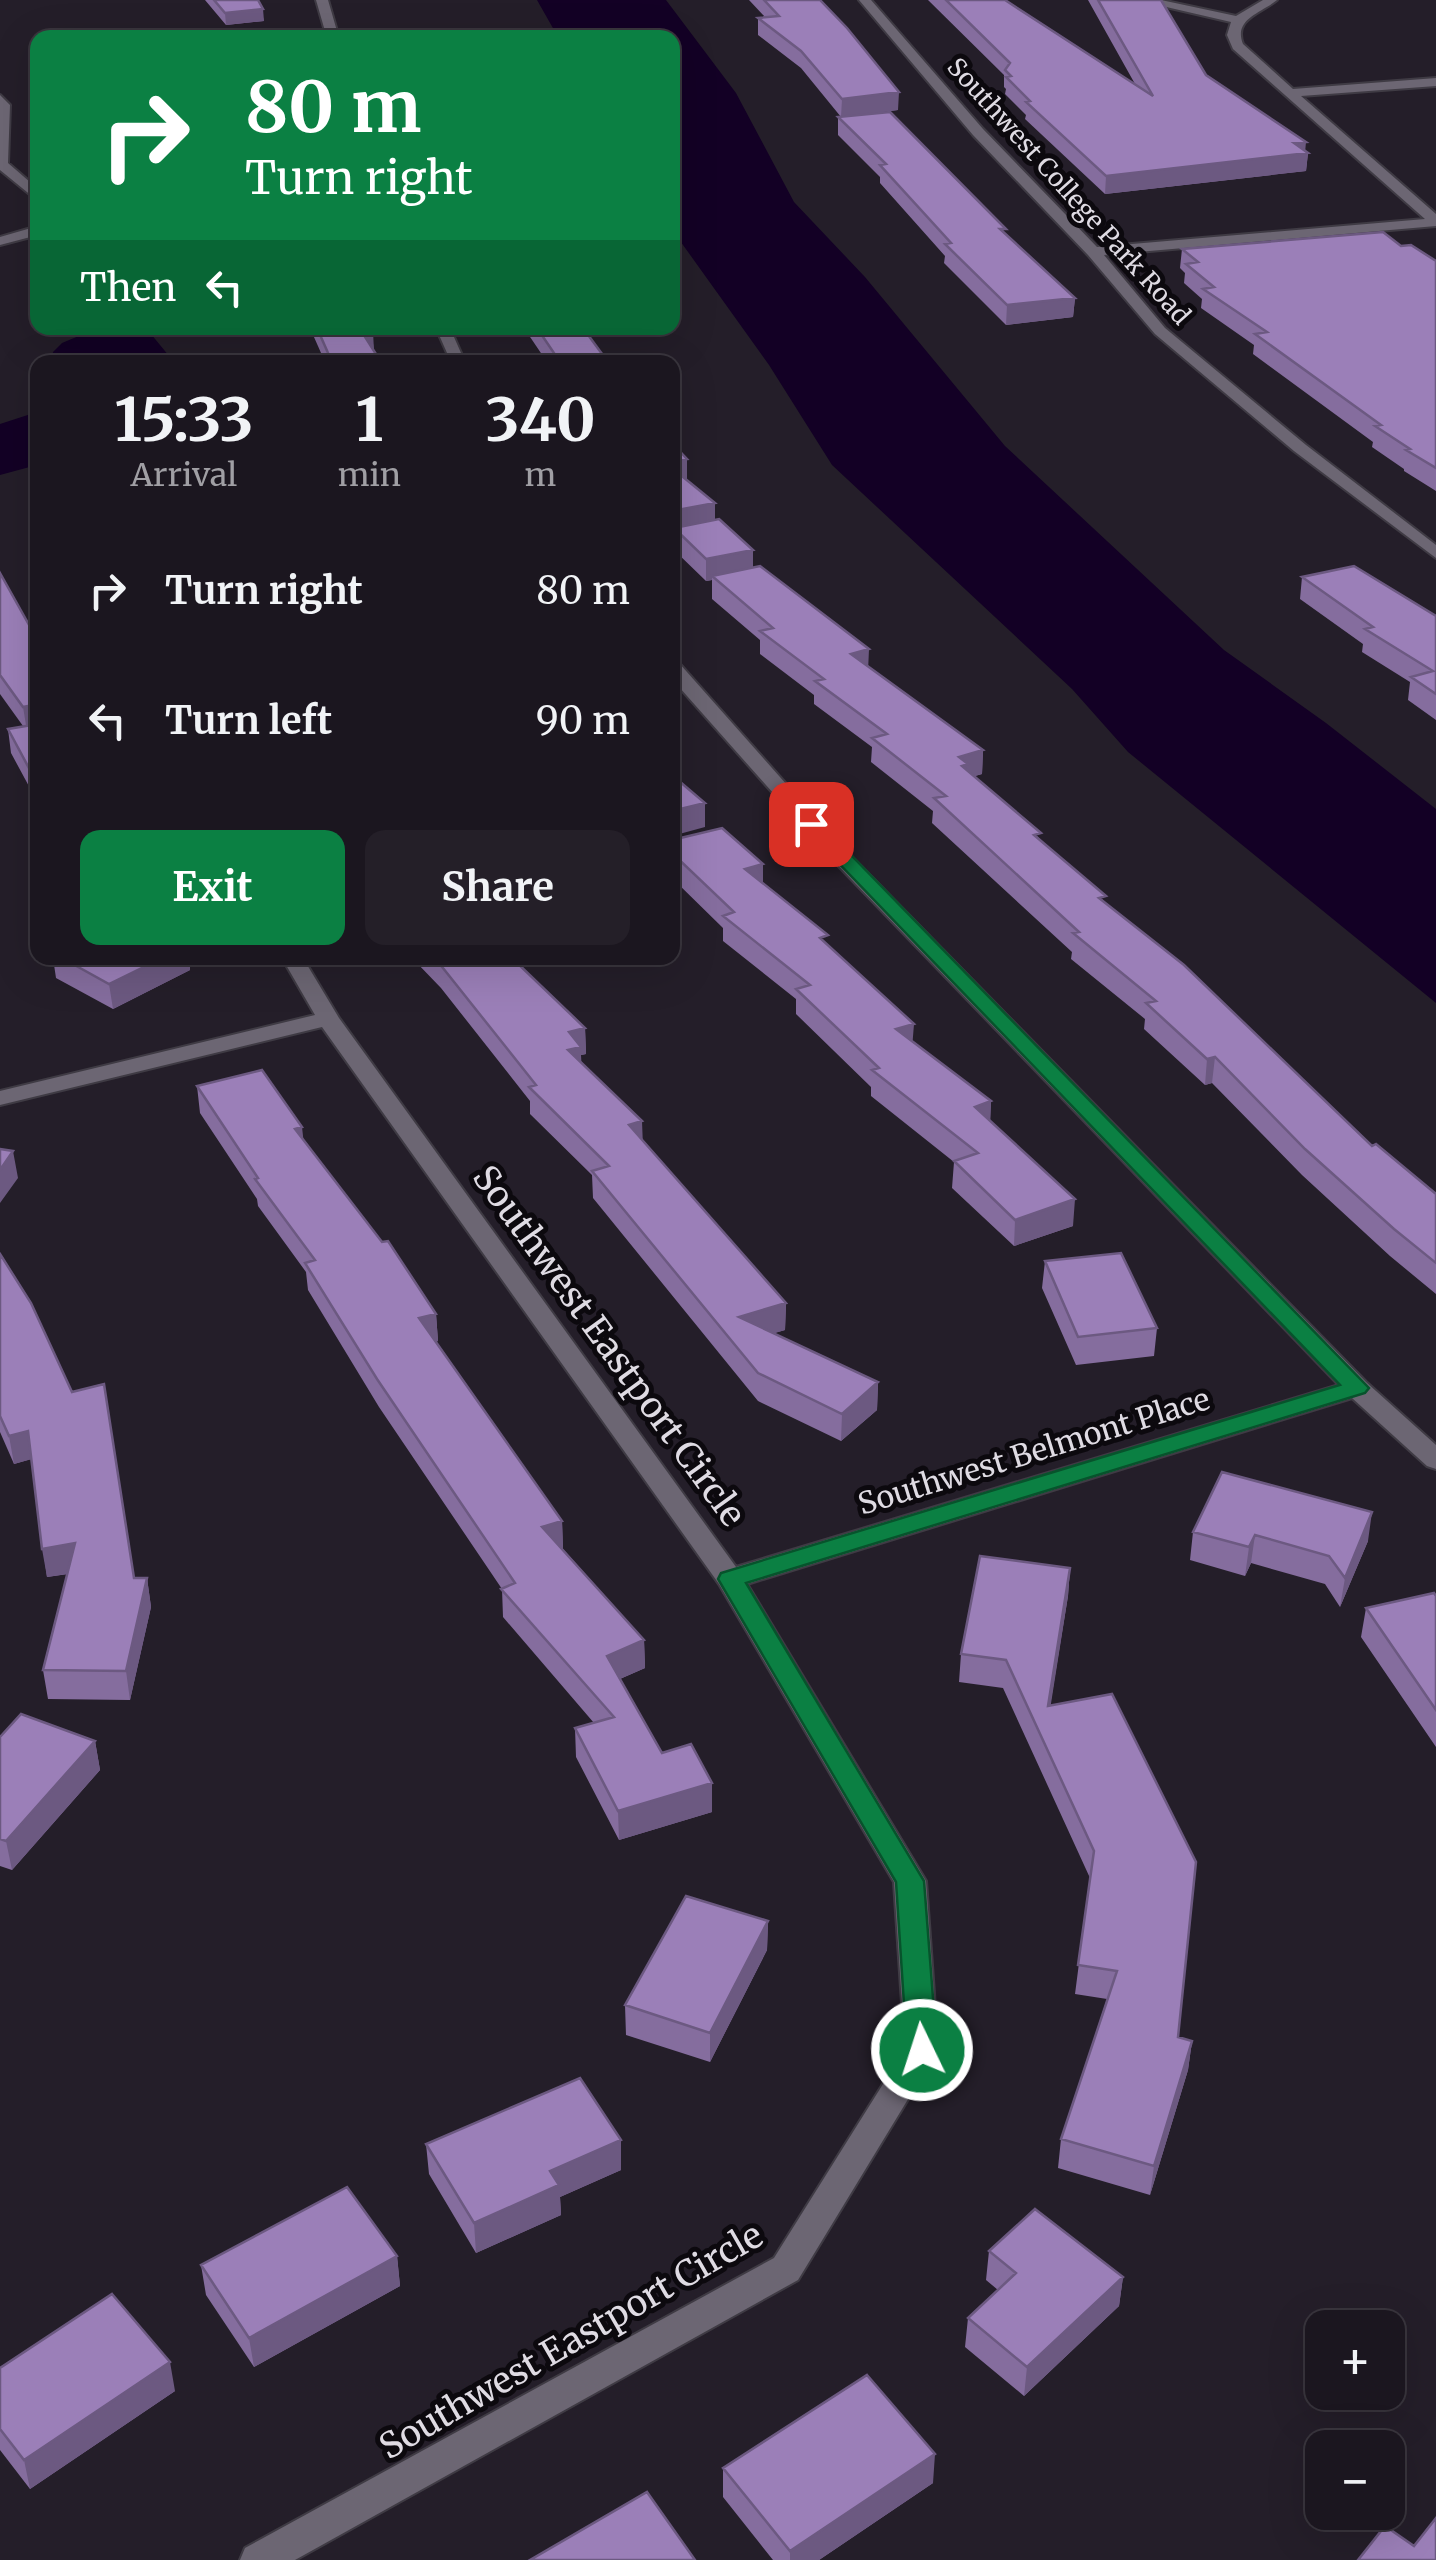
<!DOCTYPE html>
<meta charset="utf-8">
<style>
body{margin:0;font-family:Merriweather,serif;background:#241f28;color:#f1f3f6;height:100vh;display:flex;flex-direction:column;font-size:38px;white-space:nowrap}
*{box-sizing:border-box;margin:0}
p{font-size:32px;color:#a09fa4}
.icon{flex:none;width:55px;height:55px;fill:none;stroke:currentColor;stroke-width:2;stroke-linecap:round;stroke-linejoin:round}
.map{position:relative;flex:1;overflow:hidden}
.panel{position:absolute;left:30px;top:355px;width:650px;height:610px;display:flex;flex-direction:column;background:#1b161f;border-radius:20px;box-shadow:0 10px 40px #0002,0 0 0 2px #39353d}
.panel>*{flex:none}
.hud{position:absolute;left:30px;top:30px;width:650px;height:305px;border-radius:20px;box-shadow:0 10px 40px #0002,0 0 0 2px #39353d;background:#0b8043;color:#fff;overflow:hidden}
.buttons{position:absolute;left:1305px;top:2310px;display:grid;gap:20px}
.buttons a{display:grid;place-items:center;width:100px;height:100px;border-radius:20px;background:#1b161f;box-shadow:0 10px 40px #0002,0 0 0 2px #39353d;font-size:50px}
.pin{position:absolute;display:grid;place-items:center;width:85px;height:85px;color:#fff;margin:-42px;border-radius:20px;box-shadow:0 5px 15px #0006}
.me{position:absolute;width:110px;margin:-55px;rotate:356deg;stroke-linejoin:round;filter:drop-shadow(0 0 8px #0008)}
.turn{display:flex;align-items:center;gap:35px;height:210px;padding:0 50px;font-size:45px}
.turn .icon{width:130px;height:130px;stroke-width:2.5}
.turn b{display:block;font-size:70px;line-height:85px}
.then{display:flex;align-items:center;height:95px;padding:0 50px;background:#0003;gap:20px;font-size:38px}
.eta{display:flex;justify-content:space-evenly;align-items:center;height:170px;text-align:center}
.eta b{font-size:60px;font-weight:700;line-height:70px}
.primary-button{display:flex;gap:20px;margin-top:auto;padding:20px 50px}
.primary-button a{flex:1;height:115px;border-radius:20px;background:#0b8043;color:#fff;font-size:40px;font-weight:700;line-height:115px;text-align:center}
.primary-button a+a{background:#241f28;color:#f1f3f6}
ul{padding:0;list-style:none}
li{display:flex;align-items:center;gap:30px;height:130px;padding:0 50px}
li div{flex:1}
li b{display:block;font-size:38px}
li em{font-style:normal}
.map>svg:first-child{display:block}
.water{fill:#130025}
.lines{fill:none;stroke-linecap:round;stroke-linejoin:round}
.minor-casing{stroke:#3f3b44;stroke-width:4}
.minor{fill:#6c6673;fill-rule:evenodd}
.wall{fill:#856d9e}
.shaded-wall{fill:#6c5981}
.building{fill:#9b7fb8;stroke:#6c5981;stroke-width:2.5}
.route{fill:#0b8043;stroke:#07532c;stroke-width:2.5}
.labels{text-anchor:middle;stroke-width:10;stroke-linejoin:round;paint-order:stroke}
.far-street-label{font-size:25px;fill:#dfdbe3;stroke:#0c090e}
.street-label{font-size:30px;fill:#dfdbe3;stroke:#0c090e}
.near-street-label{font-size:35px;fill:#dfdbe3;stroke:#0c090e}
</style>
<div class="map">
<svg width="1436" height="2560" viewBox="0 0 1436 2560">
<rect width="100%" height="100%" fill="#241e29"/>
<path class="water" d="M537 0H666L736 93 794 202 865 277 1005 446 1224 650 1326 723 1436 809V1003L1128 752 1072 689 832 465 769 365 673 231 672 38 558 37Z
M98 328H146L174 362H52L53 352 62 343Z
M37 412V465L0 475V424Z"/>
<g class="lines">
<g class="minor-casing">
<path id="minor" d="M316 0H328L339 38H327Z
M859 0H871L983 129 1097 247 1425 219 1233 49 1227 35 1231 22 1162 6 1161 0 1236 16 1263 0H1277C1261 13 1233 19 1243 44L1293 89 1436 78V86L1301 96 1436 214V226L1104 255 1165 328 1306 445 1436 545V558L1294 451 1155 334 1088 255 973 135Z
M0 95 10 105 8 163 38 189V201L0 170Z
M38 226V235L0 245V237Z
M436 328H450L465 362H451Z
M672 662 679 663 841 846 1366 1382 1436 1445V1469L1427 1466 1352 1398 747 1584 926 1881 938 2050 798 2280 295 2560H240L245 2548 774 2258 905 2049 894 1882 719 1584 322 1027 0 1105V1091L315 1015 282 958H303L339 1018 736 1567 1339 1385 827 854 672 679Z"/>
</g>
<use href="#minor" class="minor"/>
</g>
<path class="wall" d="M205 0H258L264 21 226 25Z
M749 0H820L898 110 849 116 1006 234 1075 298 1073 317 1006 325 944 263 945 256 880 183V177L838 135V117H841L801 68 758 35V18L765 17Z
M928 0H1005L1135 84 1088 0H1161L1206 75 1308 153 1306 171 1105 194 1025 119 1026 115 1005 94 1006 89 1004 87V75Z
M1401 246 1436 261V491L1404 471V469L1372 447 1373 442 1253 354 1254 345 1201 308 1202 299 1184 283 1185 273 1180 268 1182 249Z
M310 328H371L374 351 381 362H325Z
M524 328H590V337L608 362H547Z
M672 443 687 480 715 503V520L753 567 869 667 983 750 982 774 975 776 1106 903 1372 1146 1436 1194V1294L1390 1256 1302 1175 1212 1083 1205 1085 1144 1029 1145 1019 1071 959 1072 952 932 823 933 811 871 762 872 747 814 704V695L760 654V640L712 599V580L706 581 674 550Z
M0 573 38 641V803L11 753 8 729 23 726 0 694Z
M1302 577 1436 616V720L1408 700 1410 682 1362 652 1363 644 1300 599Z
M672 840 763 884 828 945 913 1042 991 1101 990 1121 1073 1226 1014 1246 952 1188 954 1162 871 1096V1087L796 1014V999L723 941V928L672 878Z
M53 958H189L190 970 113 1009 56 978Z
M415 958H512L585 1028 586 1054 581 1055V1063L643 1140 786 1303 785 1330 774 1333 878 1382 877 1410 841 1441 758 1401 593 1198 592 1175 530 1114V1101L441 988 415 961Z
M197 1086 304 1141 436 1314 438 1341 435 1342 562 1521 563 1549 644 1640 645 1668 620 1679 662 1753 712 1812 619 1840 576 1757 575 1728 594 1723 503 1617 502 1589 379 1407 308 1290 306 1272 258 1206 257 1199 200 1113Z
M0 1254 134 1578H147L151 1607 130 1700 48 1699 43 1670 68 1574 47 1577 31 1459 14 1464 0 1432Z
M1045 1261 1157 1328 1154 1356 1076 1365 1042 1288Z
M1193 1532 1368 1541 1340 1607 1325 1584 1251 1563 1245 1576 1190 1560Z
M1070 1568 1068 1596 1050 1706 1178 2037 1192 2041 1188 2070 1150 2195 1058 2168 1061 2139 1107 1999 1075 1994 1090 1878 1003 1688 959 1682 961 1654Z
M1436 1596V1747L1361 1637 1366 1608Z
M0 1737 95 1741 100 1770 12 1870 0 1866Z
M768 1921 767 1950 710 2062 626 2035 625 2005Z
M621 2140V2170L560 2197 561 2215 476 2253 429 2174 426 2144Z
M989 2251 1123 2277 1119 2306 1024 2396 965 2347 968 2318 998 2290 986 2280Z
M397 2256 400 2286 254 2367 206 2295 201 2265Z
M0 2368 175 2391 30 2489 0 2450Z
M723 2468 933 2483 819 2560H773L723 2497Z"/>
<path class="shaded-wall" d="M263 9 264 21 226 25 225 13Z
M899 92 898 110 841 117 842 99Z
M1306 142 1305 153H1308L1306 171 1105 194 1106 176Z
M1075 298 1073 317 1006 325 1007 305Z
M373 331 374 351 362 332Z
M687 459V480L672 482V461Z
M715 503V524L674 528 672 533V511Z
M753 550V573L712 576V580L706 581V559Z
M869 649 868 672 851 654Z
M38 704V728L27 731 23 707Z
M983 750 982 774 967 778 959 757Z
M705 803V827L672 836V811Z
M763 864V889L745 869Z
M162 958H189L190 970 113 1009 109 984Z
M914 1024 912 1049 896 1029Z
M585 1028 586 1054 581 1055 582 1073 568 1050 569 1032Z
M1215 1057 1212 1083 1205 1085 1207 1059Z
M991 1101 990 1127 975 1107Z
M642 1121 643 1147 629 1125Z
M302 1127 305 1154 295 1129Z
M13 1151 18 1178 0 1203V1170Z
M1075 1199 1073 1226 1014 1246 1015 1220Z
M786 1303 785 1330 739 1344V1317Z
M436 1314 438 1341 421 1346 419 1318Z
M878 1382 877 1410 841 1441 842 1414Z
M28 1431 32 1459 14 1464 9 1436Z
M1372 1512 1368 1541 1340 1607 1345 1578Z
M562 1521 563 1549 542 1527Z
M1255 1535 1251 1563 1245 1576 1249 1547Z
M75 1543 80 1572 47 1577 42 1549Z
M1070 1568 1068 1596 1046 1735 1048 1706Z
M147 1578 151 1607 130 1700 126 1671Z
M644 1640 645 1668 608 1684 607 1656Z
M95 1741 100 1770 12 1870 6 1841Z
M712 1783V1812L619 1840 618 1811Z
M768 1921 767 1950 710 2062V2033Z
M1192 2041 1188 2070 1150 2195 1154 2166Z
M621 2140V2170L560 2197 561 2215 476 2253 474 2223 550 2171Z
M397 2256 400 2286 254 2367 249 2338Z
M1123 2277 1119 2306 1024 2396 1027 2367Z
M170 2362 175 2391 30 2489 24 2460Z
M935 2454 933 2483 819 2560H790V2551Z"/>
<path class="building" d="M214 0H258L263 9 225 13Z
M764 0H820L847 28 899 92 842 99 801 51 758 18 779 16Z
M946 0H1005L1153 96 1098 0H1161L1206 75 1306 142 1294 143 1308 153 1106 176 1026 102 1030 101 1006 77 1011 76 1005 70 1010 63Z
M890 112 1006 229H1000L1075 298 1007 305 945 244 951 243 880 165 886 164 838 117Z
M1383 232 1401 246 1411 245 1436 261V468L1406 450 1410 449 1375 426 1381 425 1255 334 1267 332 1203 289 1214 287 1186 264 1198 262 1182 249Z
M317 328H371L373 331 362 332 381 362H332Z
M537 328H583L608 362H560Z
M672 443 687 459 672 461Z
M672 468 715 503 672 511Z
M719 519 753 550 706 559 674 528Z
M760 566 869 649 851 654 983 750 959 757 968 764 962 766 1041 833 1034 835 1106 896 1099 898 1184 965 1372 1146 1376 1144 1436 1194V1263L1394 1229 1305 1149 1215 1057 1207 1059 1146 1003 1156 1001 1073 933 1079 932 934 798 946 796 872 738 887 734 815 681 824 679 760 631 773 628 712 576Z
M1354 566 1436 616V694L1411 677 1433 671 1365 629 1373 627 1302 577Z
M0 573 38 641V646L30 648 38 658V704L23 707 0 675Z
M38 724V785L8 729Z
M672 775 705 803 672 811Z
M722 828 763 864 745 869 828 935 820 938 914 1024 896 1029 991 1101 975 1107 1075 1199 1015 1220 954 1161 978 1153 872 1070 879 1068 796 989 810 985 723 916 734 912 672 853V840Z
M62 958H162L109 984Z
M435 958H512L585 1028 569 1032 581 1047 568 1050 642 1121 629 1125 786 1303 739 1317 878 1382 842 1414 758 1373 592 1171 609 1166 529 1087 536 1085Z
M262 1070 302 1127 295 1129 382 1242 388 1241 436 1314 419 1318 562 1521 542 1527 644 1640 607 1656 662 1753 691 1744 712 1783 618 1811 575 1728 614 1717 501 1589 515 1583 377 1379 305 1263 315 1260 255 1179 258 1178 197 1086Z
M0 1149 13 1151 0 1170Z
M1121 1253 1157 1328 1078 1337 1045 1261Z
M0 1254 31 1303 72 1392 104 1384 134 1578H147L126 1671 43 1670 75 1543 42 1549 28 1431 9 1436 0 1416Z
M1222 1472 1372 1512 1345 1578 1329 1556 1255 1535 1249 1547 1193 1532Z
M980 1556 1070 1568 1048 1706 1112 1694 1196 1862 1178 2037 1192 2041 1154 2166 1061 2139 1117 1971 1078 1965 1094 1851 1006 1660 961 1654Z
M1434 1593 1436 1596V1710L1366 1608Z
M21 1714 95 1741 6 1841 0 1839V1737Z
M686 1896 768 1921 710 2033 625 2005Z
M580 2078 621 2140 550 2171 559 2185 474 2223 426 2144Z
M347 2187 397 2256 249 2338 201 2265Z
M1035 2209 1123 2277 1027 2367 968 2318 1016 2273 989 2251Z
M112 2294 170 2362 24 2460 0 2429V2368Z
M867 2375 935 2454 790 2551 723 2468Z
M647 2492 695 2560H530Z
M1436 2518V2560H1358L1385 2526 1414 2546Z"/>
<path class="route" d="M811 818 817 820 1369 1388 1365 1393 746 1583 924 1881 937 2050 933 2058 922 2062 911 2058 907 2050 896 1882 718 1579 721 1573 1340 1385 804 827 802 824Z"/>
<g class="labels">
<g class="far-street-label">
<text transform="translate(1069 191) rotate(48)" y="9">Southwest College Park Road</text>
</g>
<g class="street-label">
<text transform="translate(1034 1452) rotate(-17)" y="10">Southwest Belmont Place</text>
</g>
<g class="near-street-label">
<text transform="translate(609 1346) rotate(54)" y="12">Southwest Eastport Circle</text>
<text transform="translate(571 2341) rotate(-30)" y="12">Southwest Eastport Circle</text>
</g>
</g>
</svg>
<div class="buttons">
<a>+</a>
<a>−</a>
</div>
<div class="pin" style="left:811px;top:824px;background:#d93025"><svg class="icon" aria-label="arrive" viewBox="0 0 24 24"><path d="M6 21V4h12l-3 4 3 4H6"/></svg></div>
<svg class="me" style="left:922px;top:2050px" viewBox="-20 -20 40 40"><circle r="17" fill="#0b8043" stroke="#fff" stroke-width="3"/><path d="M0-11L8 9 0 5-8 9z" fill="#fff"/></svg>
<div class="hud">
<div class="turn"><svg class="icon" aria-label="right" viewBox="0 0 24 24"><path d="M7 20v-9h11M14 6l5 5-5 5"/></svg><div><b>80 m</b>Turn right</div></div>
<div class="then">Then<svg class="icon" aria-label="left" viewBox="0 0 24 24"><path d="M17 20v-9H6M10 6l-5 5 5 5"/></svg></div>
</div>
<section class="panel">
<div class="eta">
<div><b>15:33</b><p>Arrival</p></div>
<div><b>1</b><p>min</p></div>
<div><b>340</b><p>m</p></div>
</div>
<ul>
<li><svg class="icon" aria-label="right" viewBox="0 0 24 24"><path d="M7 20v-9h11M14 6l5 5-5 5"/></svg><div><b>Turn right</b></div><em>80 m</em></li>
<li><svg class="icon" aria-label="left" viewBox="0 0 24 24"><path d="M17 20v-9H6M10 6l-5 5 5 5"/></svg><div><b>Turn left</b></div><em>90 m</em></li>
</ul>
<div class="primary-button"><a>Exit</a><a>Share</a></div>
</section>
</div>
